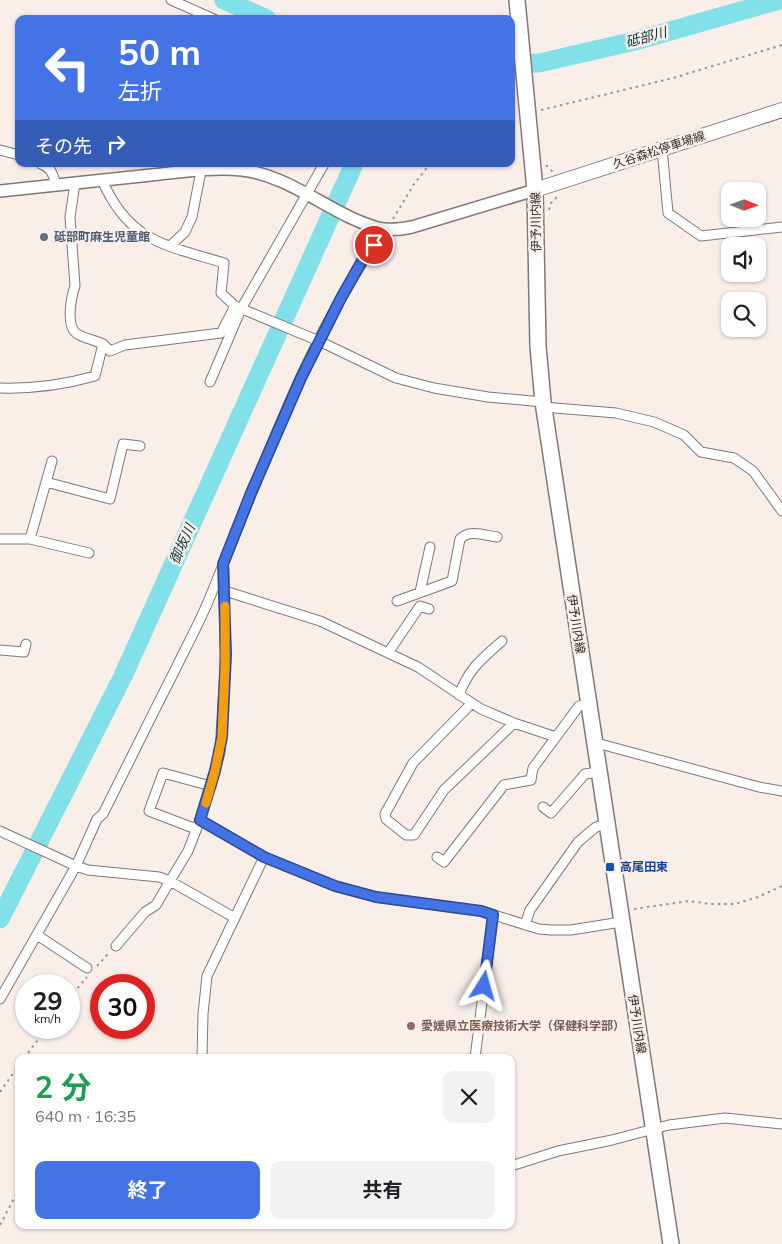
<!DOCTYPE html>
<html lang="ja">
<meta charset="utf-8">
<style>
body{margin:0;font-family:Mulish,"Noto Sans JP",sans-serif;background:#f2f2f2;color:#202124;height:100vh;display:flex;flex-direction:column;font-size:19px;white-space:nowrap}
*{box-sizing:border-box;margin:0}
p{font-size:16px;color:#757577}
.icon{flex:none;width:28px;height:28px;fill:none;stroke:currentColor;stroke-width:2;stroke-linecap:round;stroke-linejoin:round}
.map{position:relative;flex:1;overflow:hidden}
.sheet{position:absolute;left:15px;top:1054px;width:500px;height:175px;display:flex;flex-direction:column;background:#fff;border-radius:10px;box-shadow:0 1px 4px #0004}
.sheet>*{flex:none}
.hud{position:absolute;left:15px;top:15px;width:500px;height:152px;border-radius:10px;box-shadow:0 1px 4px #0004;background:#4373e4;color:#fff;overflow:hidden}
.needle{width:32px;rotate:91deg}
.buttons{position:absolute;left:721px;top:182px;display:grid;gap:10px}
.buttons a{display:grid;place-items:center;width:45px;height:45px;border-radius:10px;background:#fff;box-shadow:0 1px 4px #0004;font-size:25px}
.speed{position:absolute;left:15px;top:974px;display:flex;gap:10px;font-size:25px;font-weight:700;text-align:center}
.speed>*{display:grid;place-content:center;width:65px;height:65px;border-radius:50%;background:#fff;box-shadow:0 1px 4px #0004;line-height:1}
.speed small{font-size:12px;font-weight:400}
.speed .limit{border:8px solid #d22;background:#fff;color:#111}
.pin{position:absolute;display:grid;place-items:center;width:42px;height:42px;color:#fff;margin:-21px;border:2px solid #fff;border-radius:50%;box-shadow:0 1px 5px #0007}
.me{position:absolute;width:55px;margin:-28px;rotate:8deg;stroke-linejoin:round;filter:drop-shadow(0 0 4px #0008)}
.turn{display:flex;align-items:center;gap:18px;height:105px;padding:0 20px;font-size:22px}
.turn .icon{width:65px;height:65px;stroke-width:2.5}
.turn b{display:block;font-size:35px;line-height:42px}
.then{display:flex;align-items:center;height:48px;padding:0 20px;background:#0003;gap:10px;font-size:19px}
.round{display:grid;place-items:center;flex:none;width:52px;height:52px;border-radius:10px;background:#f2f2f2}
.headline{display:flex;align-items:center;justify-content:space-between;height:85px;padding:0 20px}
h1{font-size:30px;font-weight:700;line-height:38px;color:#1e9e55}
.cta{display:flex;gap:10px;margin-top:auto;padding:10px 20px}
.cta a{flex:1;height:58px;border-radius:10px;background:#4373e4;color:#fff;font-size:20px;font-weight:700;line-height:58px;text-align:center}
.cta a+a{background:#f2f2f2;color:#202124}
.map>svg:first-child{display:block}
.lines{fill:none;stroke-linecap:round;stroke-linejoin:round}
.river{stroke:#82e0e9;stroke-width:19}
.minor-casing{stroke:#827874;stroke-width:11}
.tertiary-casing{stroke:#827874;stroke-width:14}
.secondary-casing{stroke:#827874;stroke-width:16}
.primary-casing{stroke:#827874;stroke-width:18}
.path{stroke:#9e9592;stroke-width:2;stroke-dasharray:2.5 4;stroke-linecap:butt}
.minor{stroke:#fff;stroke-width:9}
.tertiary{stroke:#fff;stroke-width:11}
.secondary{stroke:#fff;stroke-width:14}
.primary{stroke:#fff;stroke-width:15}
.route-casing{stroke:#2c4b94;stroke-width:12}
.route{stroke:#4373e4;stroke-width:9}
.slow{stroke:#f59e0b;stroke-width:9}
.service-dot{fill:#5c6f8a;stroke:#faeee9;stroke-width:2}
.transit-dot{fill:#1a4fb4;stroke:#faeee9;stroke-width:2}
.education-dot{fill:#8d6e63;stroke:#faeee9;stroke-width:2}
.labels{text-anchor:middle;stroke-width:5;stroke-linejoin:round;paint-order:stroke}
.street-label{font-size:12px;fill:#312d2b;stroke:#faeee9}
.service-label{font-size:12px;font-weight:bold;fill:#4e5e75;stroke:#faeee9;text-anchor:start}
.transit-label{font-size:12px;font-weight:bold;fill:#164399;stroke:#faeee9;text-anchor:start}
.education-label{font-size:12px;font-weight:bold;fill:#785e54;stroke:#faeee9;text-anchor:start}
.water-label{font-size:14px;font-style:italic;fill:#0c3a3e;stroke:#faeee9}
</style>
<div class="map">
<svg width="782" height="1244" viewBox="0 0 782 1244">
<rect width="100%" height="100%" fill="#faeee9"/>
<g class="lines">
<path class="river" d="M224 0 267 19
M511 64 539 63 635 41 779 0
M0 919 123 676 354 164"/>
<g class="minor-casing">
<path id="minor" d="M171 0 214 19
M662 149 668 213 701 236 782 227
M0 150 19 155
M41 164C52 168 53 175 56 185
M102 180C129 242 165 245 224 263L221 293 235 306
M75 183 70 217 75 286C71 297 66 325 76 333 82 338 95 340 103 344
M170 246 185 232 192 217 201 171
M210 382 241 309 324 164
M0 388C34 389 63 385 95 376L103 344 110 351 125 345 221 333 235 306 319 341 396 378 434 388 488 397 543 402
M543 407 616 413 654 422 684 435 701 452 734 458 753 471 782 511
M46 482 110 499 123 444 140 446
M0 539H30L89 553
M30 539 52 461
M225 591 320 621 418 667 481 709 514 723 556 737 579 706 588 704
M420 592 430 547
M397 601 452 581 460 539C469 529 484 535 497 537
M0 650 24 652 26 644
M388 653 420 606 429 609
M459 695C469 668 482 659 502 641
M472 703 413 763 385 814 386 819 406 835H414L444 790 514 723
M593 742 759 787 782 791
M543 807 551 813 585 774 598 772
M200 820 264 857 335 886 376 897 481 911 539 929 551 930H571L621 922
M196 829 149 811 163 773 211 786
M0 831 76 866 88 870 159 877 170 881 188 851 200 820 220 753 225 668 224 569
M437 857 444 862 504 785 531 780 533 768 556 737
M525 925 530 910 578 842 596 827 606 824
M37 935 87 968
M116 946 145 912 156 905 170 881 235 918
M0 999 76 866 97 819 103 814C127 766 150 719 174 672 186 647 200 622 210 597 262 472 305 340 385 229
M202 1058 203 1014 207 976 264 857
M475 1058 493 915
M511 1166 558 1151 612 1140 669 1125 725 1118 782 1124"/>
</g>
<g class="tertiary-casing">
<path id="tertiary" d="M0 191C50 186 101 180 151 175 181 172 212 167 242 170 292 176 331 215 378 228 389 231 401 229 412 227L535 190"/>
</g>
<g class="secondary-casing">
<path id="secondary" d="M535 190 782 110"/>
</g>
<g class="primary-casing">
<path id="primary" d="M517 0 535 190 538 346 543 402 671 1244"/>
</g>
<path class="path" d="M541 110 673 78 782 45
M546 165 553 172
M549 210 551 203 558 196
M393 219 414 184 430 164
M634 909 689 901 711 904H735L758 897 782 886
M97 966 109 953
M69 998 87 977
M24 1058 47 1028
M0 1092 19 1065
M0 1225 19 1189"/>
<use href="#minor" class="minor"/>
<use href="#tertiary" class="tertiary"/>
<use href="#secondary" class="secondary"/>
<use href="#primary" class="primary"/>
</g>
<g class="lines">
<g class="route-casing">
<path id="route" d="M374 245 362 261 341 298 301 378 251 493 223 564 226 654 222 737 215 771 200 820 264 857 335 886 376 897 481 911 493 915 484 986"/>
</g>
<use href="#route" class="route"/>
<path class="slow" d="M206 803 215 771 222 737 225 668V606"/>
</g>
<circle class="service-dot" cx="44" cy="237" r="5"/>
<rect class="transit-dot" x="605" y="862" width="10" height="10" rx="2.5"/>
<circle class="education-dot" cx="411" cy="1026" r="5"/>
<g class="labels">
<g class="street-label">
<text transform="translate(659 150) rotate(-18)" y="4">久谷森松停車場線</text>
<text transform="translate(536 222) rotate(-91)" y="4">伊予川内線</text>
<text transform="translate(576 624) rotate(81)" y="4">伊予川内線</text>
<text transform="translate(637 1024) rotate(81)" y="4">伊予川内線</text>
</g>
<g class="service-label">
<text x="54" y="241">砥部町麻生児童館</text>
</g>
<g class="transit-label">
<text x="620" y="871">高尾田東</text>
</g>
<g class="education-label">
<text x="421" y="1030">愛媛県立医療技術大学（保健科学部）</text>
</g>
<g class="water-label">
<text transform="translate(646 37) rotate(-15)" y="5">砥部川</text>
<text transform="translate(182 544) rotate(-66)" y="5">御坂川</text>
</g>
</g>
</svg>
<div class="buttons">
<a><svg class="needle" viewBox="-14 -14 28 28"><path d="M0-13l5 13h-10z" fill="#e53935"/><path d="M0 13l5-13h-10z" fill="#757577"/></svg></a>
<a><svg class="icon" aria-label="sound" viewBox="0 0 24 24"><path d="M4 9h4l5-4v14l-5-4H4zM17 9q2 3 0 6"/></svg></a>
<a><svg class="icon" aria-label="search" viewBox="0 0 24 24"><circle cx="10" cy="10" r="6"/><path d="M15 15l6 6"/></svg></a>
</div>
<div class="speed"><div>29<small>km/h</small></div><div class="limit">30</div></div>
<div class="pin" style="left:374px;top:245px;background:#d93025"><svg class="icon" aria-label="arrive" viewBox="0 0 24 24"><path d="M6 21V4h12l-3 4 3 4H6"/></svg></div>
<svg class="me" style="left:484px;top:986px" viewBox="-20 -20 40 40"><path d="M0-17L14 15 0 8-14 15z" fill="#4373e4" stroke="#fff" stroke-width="4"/></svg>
<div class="hud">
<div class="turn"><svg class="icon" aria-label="left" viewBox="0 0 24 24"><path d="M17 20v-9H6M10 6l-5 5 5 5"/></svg><div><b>50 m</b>左折</div></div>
<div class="then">その先<svg class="icon" aria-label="right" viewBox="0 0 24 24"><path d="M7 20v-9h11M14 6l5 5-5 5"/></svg></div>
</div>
<section class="sheet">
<div class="headline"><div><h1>2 分</h1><p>640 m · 16:35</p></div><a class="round"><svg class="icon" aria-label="close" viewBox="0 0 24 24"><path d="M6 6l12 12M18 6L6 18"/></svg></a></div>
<div class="cta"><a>終了</a><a>共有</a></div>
</section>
</div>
